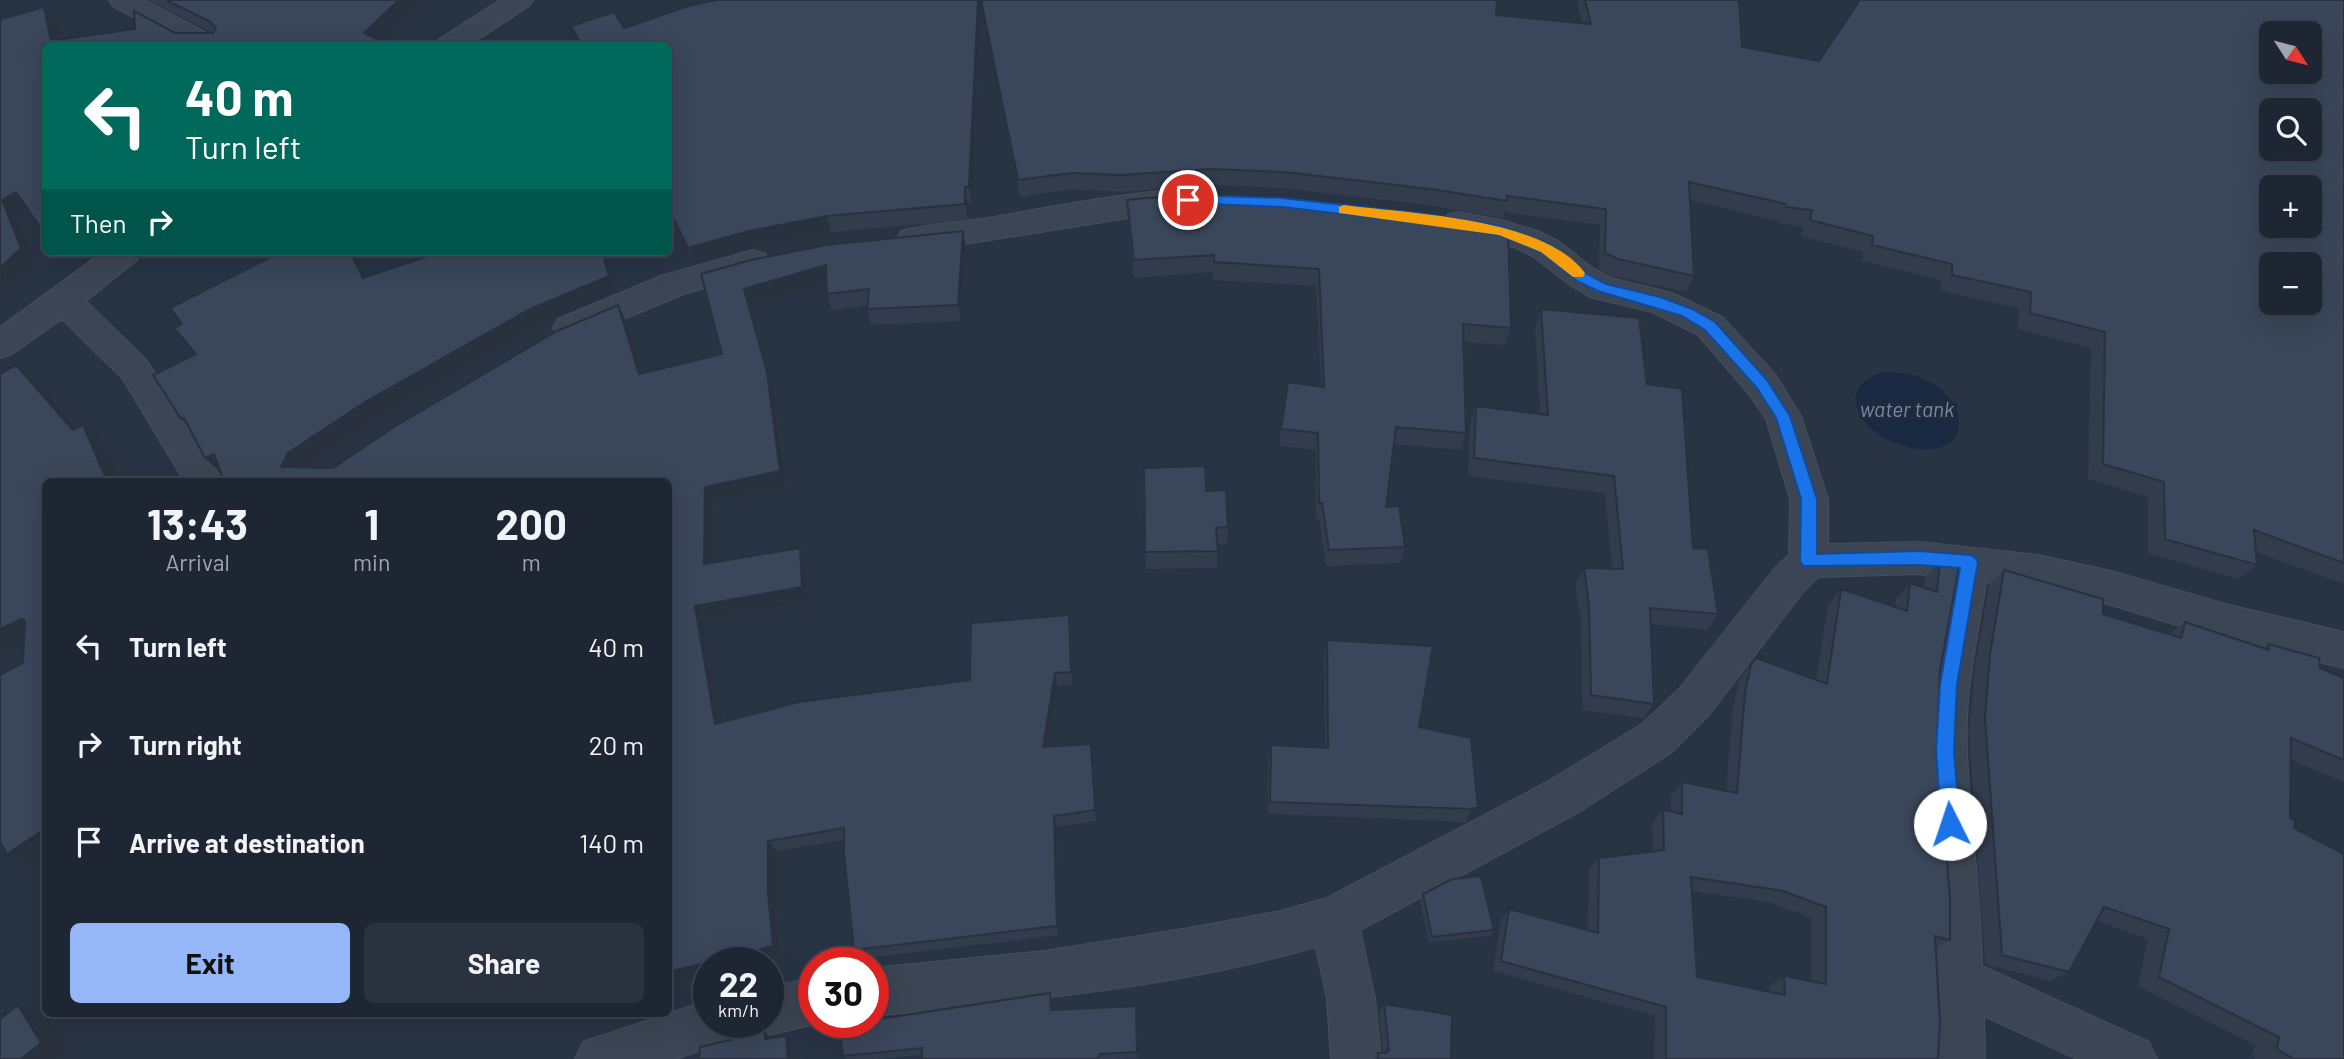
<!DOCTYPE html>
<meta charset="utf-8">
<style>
body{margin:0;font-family:Barlow,sans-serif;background:#2b323f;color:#f1f3f6;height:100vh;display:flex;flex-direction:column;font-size:26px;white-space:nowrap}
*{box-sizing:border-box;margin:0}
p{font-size:23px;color:#a1a5ac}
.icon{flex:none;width:38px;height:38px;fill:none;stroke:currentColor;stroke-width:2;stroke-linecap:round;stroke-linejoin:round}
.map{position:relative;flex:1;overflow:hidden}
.sheet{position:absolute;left:42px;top:478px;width:630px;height:539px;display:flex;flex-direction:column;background:#1e2633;border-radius:10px;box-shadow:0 7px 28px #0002,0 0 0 2px #3c434e}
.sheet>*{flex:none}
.top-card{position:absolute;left:42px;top:42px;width:630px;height:214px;border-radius:10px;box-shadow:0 7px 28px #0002,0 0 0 2px #3c434e;background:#00695c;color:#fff;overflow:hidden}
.needle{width:46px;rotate:126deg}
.buttons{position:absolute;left:2259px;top:21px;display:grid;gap:14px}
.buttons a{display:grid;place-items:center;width:63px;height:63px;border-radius:10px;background:#1e2633;box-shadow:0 7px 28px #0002,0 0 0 2px #3c434e;font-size:35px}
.speed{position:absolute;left:693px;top:947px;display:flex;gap:14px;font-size:35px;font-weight:700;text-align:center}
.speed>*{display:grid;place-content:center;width:91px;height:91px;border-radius:50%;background:#1e2633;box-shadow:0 7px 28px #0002,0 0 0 2px #3c434e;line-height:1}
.speed small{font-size:18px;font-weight:400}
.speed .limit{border:10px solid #d22;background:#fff;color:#111}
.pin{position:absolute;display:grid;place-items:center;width:60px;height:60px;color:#fff;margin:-30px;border:4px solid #fff;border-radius:50%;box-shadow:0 2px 7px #0007}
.me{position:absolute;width:77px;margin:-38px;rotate:356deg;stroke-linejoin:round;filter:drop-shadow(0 0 5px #0008)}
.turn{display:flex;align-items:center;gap:24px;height:147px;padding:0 28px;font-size:32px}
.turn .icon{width:91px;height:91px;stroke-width:2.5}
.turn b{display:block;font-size:49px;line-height:60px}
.then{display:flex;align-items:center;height:66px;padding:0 28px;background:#0003;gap:14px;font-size:26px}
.eta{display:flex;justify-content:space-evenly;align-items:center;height:119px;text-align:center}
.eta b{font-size:42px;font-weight:700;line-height:49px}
.cta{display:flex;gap:14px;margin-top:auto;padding:14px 28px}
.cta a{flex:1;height:80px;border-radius:10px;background:#95b6f7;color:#111;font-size:28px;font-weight:700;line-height:80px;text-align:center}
.cta a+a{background:#2b323f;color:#f1f3f6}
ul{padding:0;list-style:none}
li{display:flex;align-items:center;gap:21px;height:98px;padding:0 28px}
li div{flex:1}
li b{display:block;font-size:26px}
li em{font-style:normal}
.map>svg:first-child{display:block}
.water{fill:#1a2942}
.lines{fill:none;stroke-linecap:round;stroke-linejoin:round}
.street-casing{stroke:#464e5d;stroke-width:2}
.street{fill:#3c4553;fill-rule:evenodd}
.wall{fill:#323c4d;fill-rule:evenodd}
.shaded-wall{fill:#29313f}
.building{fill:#3a465a;stroke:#29313f;stroke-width:2;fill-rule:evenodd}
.route{fill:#1a73e8;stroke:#114b97;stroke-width:2}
.slow{fill:#f59e0b}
.labels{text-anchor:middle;stroke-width:7;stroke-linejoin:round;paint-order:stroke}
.water-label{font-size:21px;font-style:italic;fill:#7489ab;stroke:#212a39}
</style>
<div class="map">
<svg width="2344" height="1059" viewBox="0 0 2344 1059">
<rect width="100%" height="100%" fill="#283344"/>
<path class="water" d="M1884 372C1976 370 1987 474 1898 444 1881 439 1865 426 1858 410 1849 389 1866 377 1884 372Z"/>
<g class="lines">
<g class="street-casing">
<path id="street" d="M109 0H144L220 40 224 46H187L113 6Z
M500 0H533L529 6 468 46H434L438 40Z
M1179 189 1190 192 1195 200 1190 208 947 247 913 250 901 247 897 239 901 231C927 223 955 223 981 219 1047 208 1112 195 1179 189Z
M1458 212 1501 220 1538 231 1558 241 1594 269 1611 278 1672 293 1722 317 1775 374 1801 416 1828 499V544L1919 542 2038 555 2111 571 2229 605 2344 632V668L2229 641 2111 605 2038 589 1986 582C1977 639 1964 695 1967 752 1970 824 1981 894 1982 966L2149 1042 2157 1059H2077L1984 1016 1985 1059H1935V910L1923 751 1927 685 1947 578 1919 574 1818 577 1803 592 1709 715 1672 752 1579 812 1360 930 1375 999 1381 1059H1331L1327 999 1316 947C1172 988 1022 1001 873 1016V968L1044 951 1189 928 1280 911 1327 898 1547 782 1642 724 1679 689 1775 568 1789 555 1790 499 1766 419 1749 394 1698 335 1652 312 1590 297 1570 285 1534 257 1514 247 1447 231 1442 223 1447 215Z
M753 250 765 254 770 262 765 270 684 294 570 341 558 337 553 328 558 319 661 276Z
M103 252H141L137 260 86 301 147 361 223 481H184L123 379 62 319 12 354 0 358V327Z
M814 978V1022H824L768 1035 751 1028 748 1022H768V987Z
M709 1000V1022H739L732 1039 676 1059H575L583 1042Z"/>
</g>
<use href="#street" class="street"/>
</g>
<path class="wall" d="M147 0H424L381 41 383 42 385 46H46L27 209 16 215 35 263 0 297V22L44 7 57 22 60 39 175 33H213Z
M981 0 1496 15 1582 23 1577 4 1578 0H1739L1742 47 1819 61 2344 0V584L2256 552 2257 565 2238 579 2148 553V497L2088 479 2091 348 2018 329 2019 308 1941 291V280L1862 261 1863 252 1801 236 1803 227 1778 223V221L1690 200 1694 276 1686 292 1612 276 1599 269 1600 225 1504 212 1503 218 1427 205 1282 188 1210 185 1122 192 1072 189 1020 197Z
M981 12 972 203 968 204V220L831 232 755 247 695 264 668 210V46H580L571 26 624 28Z
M1127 200 1511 328 1505 345 1464 342 1466 433 1461 450 1394 444 1386 507 1405 547 1401 563 1326 566 1319 519H1316V450L1279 446 1281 429 1321 386 1316 286 1213 280V272L1134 278 1128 218Z
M963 231 966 248 961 321 871 325 867 306 832 310 827 294V283L750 305 773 388 786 486 713 502 712 563 800 548 806 562 809 601 703 620 721 722 970 680 1070 629 1072 685 1057 686 1047 747 1091 744 1096 821 1057 827 1059 935 860 959 854 950 844 840 776 851V903L781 955 751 962H709V973L668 984V740L670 724 668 481 220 472 189 427 181 419 196 354 182 324 278 258 353 252 366 277 441 252H604L617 292 538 326 378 418 303 467 333 468 618 305 626 321 642 373 722 354 701 274Z
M1541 309 1647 384 1693 548 1718 614 1707 630 1651 624 1654 704 1644 718 1582 710 1581 622 1575 584 1584 568 1612 569 1605 493 1468 476 1470 423 1476 406 1540 414 1535 328Z
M1144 468 1206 491 1228 527 1227 544 1217 545V568L1146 569Z
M1940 561V670L1937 737 1950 940 1936 948 1938 1059H1654L1655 1016 1493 971 1501 920 1509 909 1588 931 1589 869 1599 858 1653 852 1652 823 1663 810 1671 812V795L1682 782 1726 791 1733 707 1740 679 1756 658 1816 680 1828 605 1841 589 1895 607 1896 599 1910 583 1924 587 1925 578ZM1692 891 1769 902 1811 918V981L1784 976 1769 986 1770 992 1697 977Z
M2004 570 2103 614 2169 634 2185 622 2262 648 2268 644 2344 678V782L2291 760 2290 818 2294 828 2344 1059H2256L2252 1056 2255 1045 2138 986 2148 939 2097 921 2069 972 2050 981 1985 964 1969 731 1975 667 1989 585Z
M1327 640 1419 727 1478 807 1471 819 1466 822 1268 814V759L1271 745 1325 748 1324 655Z
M1423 894 1494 930 1490 936 1429 942 1420 901Z
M1050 993 1052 1000 1053 1010 1137 1012 1138 1058 1113 1059H922V1055L878 1059H846L843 1056Z
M1384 1004 1451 1059H1375L1378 1053H1383L1379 1014Z"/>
<path class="shaded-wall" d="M399 0H424L376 46 364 33Z
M978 0 981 12 972 203 969 187Z
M44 7 57 22 62 46 51 41Z
M965 187 968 204V220L965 204Z
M16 192 31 207 16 215 35 263 0 297 2 200Z
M827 216 831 232 755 247 695 264 688 248 749 231Z
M46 220V233L40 227Z
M963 231 966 248 961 321 958 305Z
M350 252H353L375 294 363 278Z
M602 252H604L606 256 617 292 538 326 378 418 303 468 281 467 288 453 365 402 528 310Z
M826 265 831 282 750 305 773 388 786 486 713 502 712 578 704 564 705 487 744 289Z
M618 305 626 321 647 389 639 374Z
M16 365 36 383 92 446 83 425 103 443 119 481H107L73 430Z
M214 454 221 473 205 458Z
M800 548 806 562 809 601 703 620 724 736 715 724 695 606Z
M22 619 45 635 0 656V629Z
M1055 673 1057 686 1045 759 1043 747Z
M671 708 680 720 668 725V709Z
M1091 744 1093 756 1096 821 1095 810Z
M1478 807 1471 819 1466 822 1472 809Z
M1054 816 1057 827 1059 935 1057 926Z
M46 828V857L33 866 7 854Z
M768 841 776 851V903L781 955 751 962H709V973L668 984V972L768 893Z
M18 1005 47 1015 70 1052 61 1059H21Z
M765 1032 771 1037V1044L765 1039Z
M786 1036 791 1041 793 1059H788Z"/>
<path class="building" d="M166 0H399L364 33 383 42 378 46H46V220L40 227 16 192 2 200 21 248 0 268V22L1 19 44 7 51 41 135 29 134 11 175 33H213L216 29 211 22Z
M717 0H978L969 187H965V204L827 216 749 231 688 248 668 207V46H582L571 26 614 12 624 28 688 6Z
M981 0H1497L1496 15 1591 24 1585 0H1739L1742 47 1819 61 1860 0H2344V563L2254 530 2257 565 2165 539 2164 482 2103 464 2105 332 2030 313 2031 292 1952 275V264L1872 245 1873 236 1810 220 1812 210 1786 207V204L1689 182 1694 276 1618 259 1605 253 1606 209 1507 196V201L1431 189 1284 172 1211 169 1121 175 1071 173 1018 180ZM2272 33H2310V72H2272ZM2272 110H2310V149H2272ZM2272 187H2310V226H2272ZM2272 264H2310V303H2272Z
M1211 194 1283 198 1431 215 1508 229 1511 328 1463 324 1466 433 1396 427 1386 507 1399 506 1405 547 1329 550 1322 503H1319L1318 433 1281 429 1288 382 1324 387 1319 269 1214 262V255L1134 260 1127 200 1146 198Z
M963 231 958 305 867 309 869 289 827 294 826 265 744 289 767 372 780 471 705 487 704 564 800 548 802 587 695 606 715 724 799 702 970 680 971 623 1069 615 1071 672 1055 673 1043 747 1091 744 1095 810 1054 816 1057 926 854 950 844 853V828L768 841V893L773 946 668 972V741L671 708 668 709V481H224L214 454 205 458 184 418 181 419 153 375 196 354 174 328 182 324 170 308 275 255 278 258 292 252H350L363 278 441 252H602L609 276 528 310 365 402 288 453 281 467 333 468 394 427 555 332 618 305 639 374 722 354 701 274 751 260 827 245Z
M1541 309 1639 318 1647 384 1682 389 1693 548 1708 549 1718 614 1650 608 1654 704 1591 695 1589 607 1584 568 1623 569 1614 476 1474 458 1476 406 1548 415Z
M16 365 73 430 83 425 107 481H46V828L7 854 0 842V675L23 663 25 621 22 619 0 629V374Z
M1205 466 1206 491 1226 490 1228 527 1216 528 1218 551 1145 552 1144 468Z
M1940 561 1959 567 1940 670 1937 737 1950 899V940L1935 936 1940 1022 1938 1059H1666V1007L1501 961 1509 909 1598 933 1599 858 1664 850 1663 810 1682 814V782L1737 793 1745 692 1751 665 1756 658 1827 684 1841 589 1907 611 1910 583 1937 592ZM1691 877 1783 891 1826 907V984L1784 976 1785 995 1697 977Z
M2004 570 2103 599V614L2181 638 2185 622 2269 650 2268 644 2319 658 2320 668 2344 678V760L2291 738 2290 818 2295 820 2294 828 2344 854V1059H2294L2277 1049 2279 1037 2159 977 2169 929 2104 907 2069 972 2002 955 1985 718 1990 654Z
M1327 640 1433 646 1419 727 1471 738 1478 807 1472 809 1270 802 1271 745 1328 748Z
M1481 876 1494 930 1432 937 1423 894 1452 879Z
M1050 993 1051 1010 1136 1006 1137 1052 1100 1054 1097 1059H922V1048L843 1056 839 1026 863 1022H873V1020Z
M1384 1004 1452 1015 1451 1059H1378V1053H1386L1389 1050Z
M18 1005 41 1043 21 1059H0V1019Z
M765 1032V1039L786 1036 788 1059H699L700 1047Z"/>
<path class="route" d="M1188 195 1282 198 1427 214 1501 226 1551 245 1587 274 1606 284 1660 297 1692 309 1715 322 1767 380 1790 416 1817 499V554L1919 551 1970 555 1975 557 1978 562 1957 685 1954 751 1960 824 1957 831 1950 833 1944 831 1941 824 1936 751 1940 685 1960 568 1919 565 1803 566 1800 561 1801 499 1776 418 1757 388 1705 330 1682 316 1598 291 1577 281 1541 252 1499 235 1427 224 1282 207 1184 203 1182 200Z"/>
<path class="slow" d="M1344 205C1409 214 1544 217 1585 273L1583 277H1573L1541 252 1499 235 1339 213V207Z"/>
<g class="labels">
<g class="water-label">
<text x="1907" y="417">water tank</text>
</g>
</g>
</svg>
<div class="buttons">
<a><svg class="needle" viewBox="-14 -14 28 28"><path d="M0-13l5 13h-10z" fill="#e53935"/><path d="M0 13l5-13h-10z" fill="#a1a5ac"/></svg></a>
<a><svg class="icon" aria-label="search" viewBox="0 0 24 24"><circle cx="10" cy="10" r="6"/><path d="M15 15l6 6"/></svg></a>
<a>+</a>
<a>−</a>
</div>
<div class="speed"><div>22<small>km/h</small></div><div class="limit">30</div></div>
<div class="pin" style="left:1188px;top:200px;background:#d93025"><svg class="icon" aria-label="arrive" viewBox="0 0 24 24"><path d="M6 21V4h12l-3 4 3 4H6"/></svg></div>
<svg class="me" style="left:1950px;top:824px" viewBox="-20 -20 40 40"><circle r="19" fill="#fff"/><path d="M0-13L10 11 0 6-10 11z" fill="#1a73e8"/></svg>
<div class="top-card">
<div class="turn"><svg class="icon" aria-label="left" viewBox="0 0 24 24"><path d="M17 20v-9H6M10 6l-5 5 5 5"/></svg><div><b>40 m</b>Turn left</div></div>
<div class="then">Then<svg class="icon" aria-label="right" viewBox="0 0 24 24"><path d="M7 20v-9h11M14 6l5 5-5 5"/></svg></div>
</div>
<section class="sheet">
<div class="eta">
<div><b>13:43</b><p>Arrival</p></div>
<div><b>1</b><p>min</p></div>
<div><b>200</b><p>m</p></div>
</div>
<ul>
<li><svg class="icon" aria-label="left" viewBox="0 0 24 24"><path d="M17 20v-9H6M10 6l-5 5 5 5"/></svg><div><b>Turn left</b></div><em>40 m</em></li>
<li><svg class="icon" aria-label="right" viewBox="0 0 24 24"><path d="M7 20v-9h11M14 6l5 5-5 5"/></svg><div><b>Turn right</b></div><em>20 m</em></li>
<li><svg class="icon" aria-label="arrive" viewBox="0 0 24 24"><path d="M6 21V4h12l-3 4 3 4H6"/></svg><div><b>Arrive at destination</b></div><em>140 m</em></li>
</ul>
<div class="cta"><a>Exit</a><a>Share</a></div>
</section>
</div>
